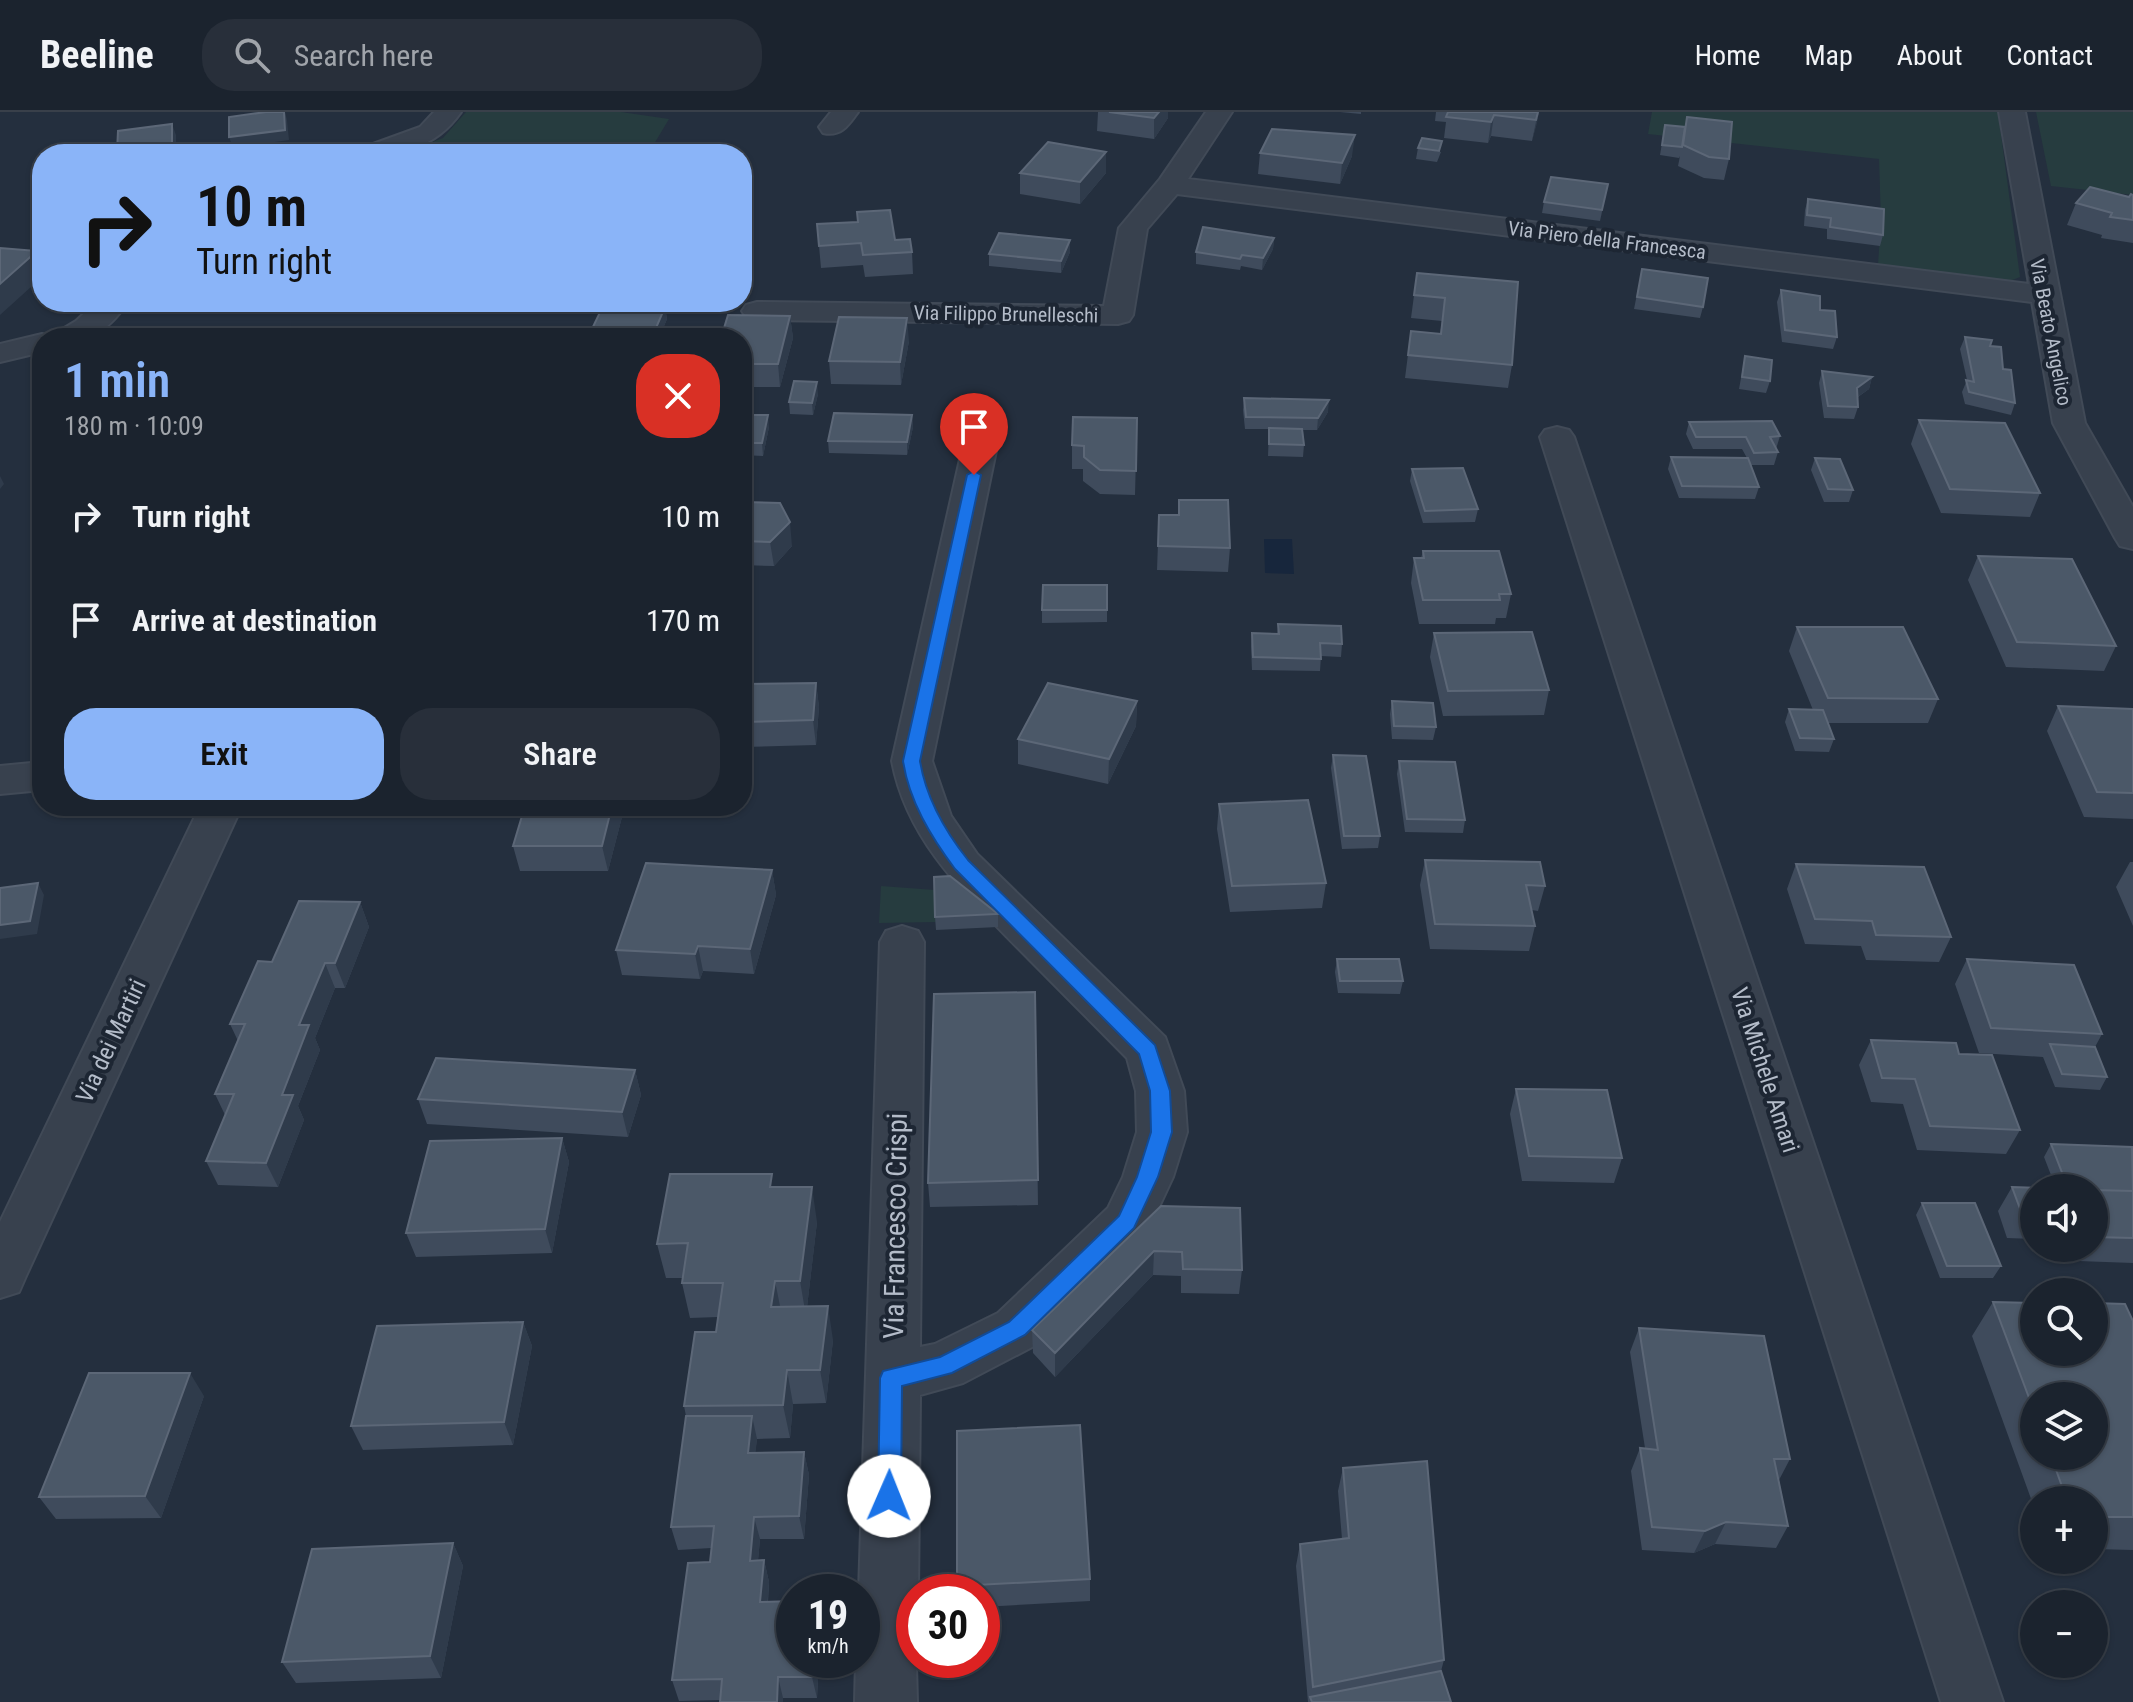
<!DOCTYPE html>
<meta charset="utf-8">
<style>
body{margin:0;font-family:"Roboto Condensed",sans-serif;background:#282f3a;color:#f1f3f6;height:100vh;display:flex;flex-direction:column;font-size:30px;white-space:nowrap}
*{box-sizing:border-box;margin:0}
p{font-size:26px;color:#a0a4aa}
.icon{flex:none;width:44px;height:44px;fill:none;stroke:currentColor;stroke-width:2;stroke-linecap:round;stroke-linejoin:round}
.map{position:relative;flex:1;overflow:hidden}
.sheet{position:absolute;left:32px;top:216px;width:720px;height:488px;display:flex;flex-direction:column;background:#1b232e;border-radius:32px;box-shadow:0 2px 6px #0004,0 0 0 2px #39404a}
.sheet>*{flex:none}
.banner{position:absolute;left:32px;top:32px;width:720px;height:168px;border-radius:32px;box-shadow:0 2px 6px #0004,0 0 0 2px #39404a;background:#8ab4f8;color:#111;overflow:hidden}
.controls{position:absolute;left:2020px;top:1062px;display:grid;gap:16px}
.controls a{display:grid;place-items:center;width:88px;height:88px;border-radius:50%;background:#1b232e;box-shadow:0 2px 6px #0004,0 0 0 2px #39404a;font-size:40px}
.speed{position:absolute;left:776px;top:1462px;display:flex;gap:16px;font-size:40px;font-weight:700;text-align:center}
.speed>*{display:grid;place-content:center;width:104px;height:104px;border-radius:50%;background:#1b232e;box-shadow:0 2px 6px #0004,0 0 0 2px #39404a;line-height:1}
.speed small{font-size:20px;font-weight:400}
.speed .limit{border:12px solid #d22;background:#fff;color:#111}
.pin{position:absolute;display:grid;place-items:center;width:68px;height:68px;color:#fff;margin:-82px -34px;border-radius:50% 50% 50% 0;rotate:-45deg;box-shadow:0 0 8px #0007}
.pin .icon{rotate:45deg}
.me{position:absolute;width:88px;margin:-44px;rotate:1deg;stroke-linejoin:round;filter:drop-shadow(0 0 6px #0008)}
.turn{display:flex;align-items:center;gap:28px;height:168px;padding:0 32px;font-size:36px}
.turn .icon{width:104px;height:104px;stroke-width:2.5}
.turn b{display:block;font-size:56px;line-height:68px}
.round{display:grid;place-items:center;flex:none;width:84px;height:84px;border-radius:32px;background:#282f3a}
.head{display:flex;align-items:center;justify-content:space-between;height:136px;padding:0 32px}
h1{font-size:48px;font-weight:600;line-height:60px;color:#8ab4f8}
.primary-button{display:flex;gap:16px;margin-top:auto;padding:16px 32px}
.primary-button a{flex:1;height:92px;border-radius:32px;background:#8ab4f8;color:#111;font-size:32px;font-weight:600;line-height:92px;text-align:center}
.primary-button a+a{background:#282f3a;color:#f1f3f6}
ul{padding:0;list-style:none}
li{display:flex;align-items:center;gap:24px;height:104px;padding:0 32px}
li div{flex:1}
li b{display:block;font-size:30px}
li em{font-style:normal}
header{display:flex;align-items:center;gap:48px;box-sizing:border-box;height:112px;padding:0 40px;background:#1b232e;border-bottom:2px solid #39404a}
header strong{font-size:38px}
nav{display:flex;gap:44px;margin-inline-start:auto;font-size:28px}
.search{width:560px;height:72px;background:#282f3a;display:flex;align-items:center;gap:20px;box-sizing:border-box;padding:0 28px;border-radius:32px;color:#a0a4aa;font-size:30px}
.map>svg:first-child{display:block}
.green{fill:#263c3f}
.water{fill:#17263c}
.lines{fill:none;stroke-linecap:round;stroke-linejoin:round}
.minor-casing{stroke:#414a57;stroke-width:4}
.minor{fill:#38414e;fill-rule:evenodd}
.wall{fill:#3f4b5c;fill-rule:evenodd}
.shaded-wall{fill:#2f3b4b}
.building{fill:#4b5868;stroke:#5c6777;stroke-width:2}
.route{fill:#1a73e8;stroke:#114b97;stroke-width:2}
.labels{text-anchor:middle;stroke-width:8;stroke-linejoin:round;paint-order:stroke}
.far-street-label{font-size:20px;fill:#b4bcc9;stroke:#1d2633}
.street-label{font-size:24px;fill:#b4bcc9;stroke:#1d2633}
.near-street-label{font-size:28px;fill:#b4bcc9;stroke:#1d2633}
</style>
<header>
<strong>Beeline</strong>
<div class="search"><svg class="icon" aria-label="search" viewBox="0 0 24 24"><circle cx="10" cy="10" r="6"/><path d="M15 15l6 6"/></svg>Search here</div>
<nav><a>Home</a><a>Map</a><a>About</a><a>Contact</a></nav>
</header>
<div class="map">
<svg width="2133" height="1590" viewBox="0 0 2133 1590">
<rect width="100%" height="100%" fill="#242f3e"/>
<path class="green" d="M466 0H621L669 7 648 42H401L443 26Z
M1652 0H1998L2020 165 2010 169 1878 153 1881 108 1879 47 1648 22Z
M2036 0H2133V83L2051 74Z
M881 774 935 778 936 810 879 811Z"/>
<path class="water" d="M1264 427H1292L1294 462 1265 461Z"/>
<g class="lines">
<g class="minor-casing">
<path id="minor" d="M434 0H461C434 38 401 42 358 42L362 36 420 15Z
M831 0H858C848 14 841 25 823 21L819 15Z
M1206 0H1232L1188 67 2029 172 1999 0H2025L2085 311 2133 395V437L2120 434 2115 426 2053 311 2032 190 1177 82 1147 117 1133 203 1129 209 1118 212 757 208 746 205 742 199 746 193 757 190 1104 194 1119 116 1160 67Z
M96 190H128C100 230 86 226 42 226V240L0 250V232L42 222 51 224 76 209Z
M1557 315 1569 318 1574 325 2003 1590H1941L1540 325 1545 318Z
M980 324 992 327 997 334 932 649 951 704 977 742 1165 925 1184 979 1187 1020 1173 1065 1145 1125 1036 1233 963 1271 920 1283 918 1480H914L917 1590H855L856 1548H862V1480H859L880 830 886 819 902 814 918 819 924 830 920 1235 935 1232 998 1201 1108 1096 1123 1065 1137 1020 1136 979 1127 946C1091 910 1055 873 1019 837 965 782 907 729 892 649L963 334 968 327Z
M42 650V678L0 682V654Z
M200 694H242L26 1164 19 1180 0 1186V1110Z"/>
</g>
<use href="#minor" class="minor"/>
</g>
<path class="wall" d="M1098 0H1168V6L1154 27 1097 19Z
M1340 0H1361V2Z
M1436 0H1539L1532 29 1491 24 1488 31 1444 26 1446 10 1435 9Z
M1687 5 1729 47 1724 68 1704 66 1678 54 1680 44 1679 46 1660 43 1665 13 1685 15Z
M1418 36 1441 40 1437 50 1416 47Z
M1106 40V61L1080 92 1020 82V61Z
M1260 41 1352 44 1340 72 1258 62Z
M1608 72 1600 109 1542 101 1544 90Z
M2133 83V131L2101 126 2102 123 2067 113 2076 91 2129 85Z
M1808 87 1883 123 1880 134 1827 127V117L1804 114 1805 98Z
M817 112 895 128 912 140 913 162 865 165 863 153 821 156Z
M1274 126 1273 137 1262 158 1241 154 1240 158 1196 152V140Z
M1070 140 1061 161 989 154V142Z
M1642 157 1703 195 1700 206 1634 197Z
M1417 161 1518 170 1512 253 1508 276 1405 266 1411 219 1440 222 1442 209 1411 206Z
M1781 178 1820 198 1837 225 1833 237 1782 230 1777 190Z
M665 195 667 207 659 226H591L590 221Z
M790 204 793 226 780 275H742V226Z
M1965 225 1990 234 2003 257 2015 291 2011 303 1965 292 1962 280 1967 268 1960 237Z
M909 229 901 273 831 272 829 249Z
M1745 244 1770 269 1766 281 1739 277Z
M1822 259 1872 265 1869 277 1858 285V295L1854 307 1824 306 1819 271Z
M818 282 813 303 790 302 789 290Z
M1244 286 1328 300 1317 318H1303L1304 333 1303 345 1268 344 1269 317H1245L1243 298Z
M742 303 769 315 763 344 742 343Z
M912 303 913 315 907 343 829 341 828 329Z
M1137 306 1135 383 1100 382 1083 369V357H1072V333Z
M1919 308 2040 381 2030 405 1941 401 1911 332Z
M1689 310 1780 324 1776 337 1778 340 1774 353H1750L1759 375 1755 387 1679 386 1668 357 1671 345 1747 346 1742 337H1693L1686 322Z
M1815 346 1853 378 1849 390H1824L1811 358Z
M1412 357 1478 397 1475 410 1423 411 1410 369Z
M1179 388 1230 436 1228 460 1157 458 1159 403H1178Z
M742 390 792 434 774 454 742 453Z
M1423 439 1511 482 1506 506H1496L1495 512H1419L1411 471 1414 446H1421Z
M1978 444 2116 534 2104 559 2006 555 1968 468Z
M1107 473V510L1042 511V498Z
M1278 512 1342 532 1341 545 1321 544 1320 559 1252 558 1251 534 1252 521 1277 522Z
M1797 515 1938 587 1928 611H1828L1834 627 1829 640 1795 639 1785 610 1789 597 1813 598 1789 539Z
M1434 521 1549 578 1544 603 1443 604 1430 545Z
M42 537V562L35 548Z
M742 564 745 572 816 571 819 595 816 633 742 635Z
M1137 589 1136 614 1108 672 1018 652V627Z
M1392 589 1436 615 1433 628 1392 627 1390 602Z
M2058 594 2133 597V707L2084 705 2047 619Z
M1333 643 1380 724 1378 736 1342 737 1331 656Z
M1399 649 1465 708 1463 721 1405 720 1397 662Z
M1219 692 1326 771 1322 796 1230 800 1217 717Z
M525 694H619L622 705 608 759H520L513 734Z
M1425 748 1545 774 1538 799 1532 798 1535 814 1529 839 1430 837 1420 773Z
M2130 750H2133V814L2116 775Z
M1796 752 1951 825 1939 850 1866 848 1861 834 1805 832 1787 777Z
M772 758 776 783 754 862 703 859 700 867 622 863 616 838Z
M360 790 369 815 345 876H335L315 926 320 938 298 994 304 1008 278 1075 218 1073 206 1049 225 1003 215 982 238 929 230 912 272 850Z
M998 802V815L936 818 935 805Z
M1337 847 1403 869 1400 882 1338 881 1335 860Z
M1967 847 2102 922 2095 935 2107 965 2100 978 2055 975 2043 945 1979 941 1955 872Z
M1035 880 1038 1093 930 1095 928 1071Z
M1871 928 1959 942 2020 1018 2006 1042 1917 1038 1903 992 1871 990 1859 953Z
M635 958 641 983 628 1025 427 1012 418 987Z
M1516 977 1622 1046 1614 1071 1522 1069 1510 1002Z
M562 1026 569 1050 552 1141 416 1145 406 1121Z
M2051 1032 2133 1036V1151L2078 1149 2073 1136H2094V1076H2056L2044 1045Z
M774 1075 817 1110 807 1195 833 1228 826 1291 793 1292 790 1326 757 1327 755 1341 804 1340 809 1363 804 1427H760L758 1448H764L769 1470 768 1490 819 1548 817 1586H783V1590H720V1588L679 1589 672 1568 710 1450 711 1436 678 1438 671 1415 686 1304 684 1294 716 1220 718 1205 690 1206 682 1171V1166H666L657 1132Z
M2012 1075 2034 1076V1127L2007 1126 1998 1099Z
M1922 1091 2001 1154 1993 1166H1940L1916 1103Z
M1161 1094 1242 1158 1239 1182 1181 1181V1164L1153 1163 1055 1265 1033 1241 1032 1218Z
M1993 1190 2133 1209V1438L2094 1437V1388H2034V1395L1972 1224ZM2034 1284 2094 1344H2034Z
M523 1210 532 1234 513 1333 363 1338 351 1314Z
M1639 1216 1790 1347 1779 1368 1788 1414 1776 1436 1715 1432 1694 1441 1642 1438 1631 1359 1640 1336H1645L1630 1240Z
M204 1284 161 1406 56 1407 39 1385Z
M1343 1356 1444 1548 1441 1559 1451 1590H1308L1296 1454 1300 1432 1342 1427 1338 1379Z
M453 1431 463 1454 441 1566 296 1571 282 1550Z
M1090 1467V1489L982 1495V1480H958L957 1474Z"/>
<path class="shaded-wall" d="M285 0 287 8 289 28 233 36 229 25Z
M1159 0H1168V6L1154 27V6Z
M1538 0H1539L1537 11 1532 29Z
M1494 3 1491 24 1488 31 1491 10Z
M172 12 176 23V42H118L117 40Z
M1355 23 1352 44 1340 72 1342 51Z
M1106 40V61L1080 92V70Z
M1274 126 1273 137 1262 158 1263 146Z
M1070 128V140L1061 161V149Z
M37 139 42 152V165L0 203V172Z
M665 195 667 207 659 226H653V223Z
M790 204 793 226 780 275 778 252Z
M907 206 909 229 901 273 900 250Z
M1872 265 1869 277 1853 288 1857 276Z
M817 270 818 282 813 303 812 291Z
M1329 288 1328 300 1317 318 1318 306Z
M768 303 769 315 763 344 762 331Z
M912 303 913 315 907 343V330Z
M0 364 4 372 0 377Z
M790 410 792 434 774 454 770 430Z
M816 571 819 595 816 633 813 608Z
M1137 589 1136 614 1108 672 1109 647Z
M612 694H619L622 705 608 759 602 734Z
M772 758 776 783 754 862 750 837Z
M38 771 44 783 37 822 0 827V813Z
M360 790 369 815 345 876 335 851Z
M698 834 703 859 700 867 695 842Z
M325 851 335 876 315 926 320 938 298 994 304 1008 278 1075 266 1051 299 913Z
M635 958 641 983 628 1025 622 1000Z
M562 1026 569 1050 552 1141 545 1117Z
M812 1075 817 1110 806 1204 800 1169Z
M1154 1139 1153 1163 1055 1265V1241Z
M775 1169 782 1204 771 1195Z
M828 1194 833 1228 826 1291 820 1258Z
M523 1210 532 1234 513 1333 504 1310Z
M787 1258 793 1292 790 1326 783 1293Z
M190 1261 204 1284 161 1406 145 1384Z
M752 1304 757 1327 753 1364 748 1341Z
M804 1340 809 1363 804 1427 799 1404Z
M754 1405 760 1427 756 1471 750 1449Z
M1726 1410 1715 1432 1694 1441 1705 1419Z
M453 1431 463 1454 441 1566 430 1544Z
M764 1448 769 1470 766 1511 760 1490Z
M813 1548H819L817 1586 812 1565Z
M778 1565 783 1586V1590H777Z"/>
<path class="building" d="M266 0H284L285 18 229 25V5Z
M1109 0H1159L1154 6Z
M1448 0H1538L1536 8 1494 3 1491 10 1446 5Z
M1687 5 1732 10 1729 47 1709 45 1683 33Z
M172 12V33L117 40 118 19Z
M1665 13 1685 15 1682 35 1662 33Z
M1272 17 1355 23 1342 51 1260 41Z
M1422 26 1442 29 1439 39 1418 36Z
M1048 30 1106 40 1080 70 1020 61Z
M1551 65 1608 72 1602 98 1544 90Z
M2090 75 2129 85 2131 82 2133 83V108L2110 105 2112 101 2076 91Z
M1808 87 1884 97 1883 123 1830 115 1831 106 1807 103Z
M890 98 895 128 910 127 912 140 863 143 861 131 819 134 817 112 858 110 857 100Z
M1203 115 1274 126 1263 146 1242 143 1240 147 1196 140Z
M999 121 1070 128 1061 149 989 142Z
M0 136 37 139 0 172Z
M1642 157 1708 166 1703 195 1637 185Z
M1417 161 1518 170 1512 253 1408 243 1411 219 1441 222 1445 186 1414 183Z
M1781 178 1820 184V198L1835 199 1837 225 1785 218Z
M603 194 665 195 653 223 590 221Z
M728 203 790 204 778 252H742V226H721Z
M839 205 907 206 900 250 829 249Z
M106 222 129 226H101Z
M1965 225 1992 228 1990 234 2001 235 2003 257 2011 258 2015 291 1969 280 1966 268 1974 270Z
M1745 244 1772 248 1770 269 1742 265Z
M1822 259 1872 265 1857 276 1858 295 1828 294Z
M794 269 817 270 812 291 789 290Z
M1244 286 1329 288 1318 306 1246 305Z
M834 301 912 303 907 330 828 329Z
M742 303H768L762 331H742Z
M1073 305 1137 306 1136 359 1100 358 1084 345V334L1072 333Z
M1919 308 2005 311 2040 381 1950 377Z
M1772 309 1780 324 1770 325 1778 340 1754 341 1746 325H1696L1689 310Z
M1269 316 1302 317 1304 333 1269 332Z
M1671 345 1748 346 1759 375 1682 374Z
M1815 346 1840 347 1853 378 1828 377Z
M1463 356 1478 397 1425 399 1412 357Z
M1179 388H1228L1230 436 1158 434 1159 403H1179Z
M742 390 780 391 790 410 770 430 742 429Z
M1423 439H1499L1511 482H1499L1500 488H1423L1414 446H1424Z
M1978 444 2072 447 2116 534 2017 530Z
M1043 473H1107V498H1042Z
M1278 512 1341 514 1342 532 1320 531 1321 547 1253 545 1252 521 1279 522Z
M1797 515H1903L1938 587 1828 586Z
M1532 520 1549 578 1448 579 1434 521Z
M42 537V548H35Z
M742 564H743L742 572 816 571 813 608 742 610Z
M1048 571 1137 589 1109 647 1018 627Z
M1392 589 1433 591 1436 615 1394 614Z
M2058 594 2133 597V681L2097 680Z
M1789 597 1823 598 1834 627 1800 626Z
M1333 643 1366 644 1380 724H1344Z
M1399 649 1455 650 1465 708 1407 707Z
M1308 688 1326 771 1232 774 1219 692Z
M525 694H612L602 734H513Z
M1425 748 1540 750 1545 774 1526 773 1535 814 1435 812Z
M646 751 772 758 750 837 698 834 695 842 616 838Z
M1796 752 1924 755 1951 825 1876 823 1872 809 1815 807Z
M950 764 998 802 935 805 934 765Z
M38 771 30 809 0 813V776Z
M299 789 360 790 335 851H325L299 913H309L282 983H293L266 1051 206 1049 234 982H215L245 912H230L258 849 272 850Z
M1337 847H1399L1403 869H1340Z
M1967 847 2074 853 2102 922 1991 916Z
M1035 880 1038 1068 928 1071 934 882Z
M1871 928 1956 931 1959 942 1992 943 2020 1018 1930 1014 1915 967 1882 966Z
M2050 932 2095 935 2107 965 2062 962Z
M436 946 635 958 622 1000 418 987Z
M1516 977 1607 978 1622 1046 1529 1044Z
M562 1026 545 1117 406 1121 430 1029Z
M2051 1032 2132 1035 2133 1079 2094 1078V1076H2068Z
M670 1062H772L770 1075H812L800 1169H775L771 1195 828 1194 820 1258H787L783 1293 684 1294 695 1220H716L723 1171H682L688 1131 657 1132Z
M2012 1075 2044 1076H2034V1102H2022Z
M2094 1078 2133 1079V1126L2094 1125Z
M1922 1091H1975L2001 1154H1947Z
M1161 1094 1240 1096 1242 1158 1183 1157 1182 1140 1154 1139 1055 1241 1032 1218Z
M1993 1190 2034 1191V1240H2094V1191L2125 1192 2133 1209V1405H2094V1388H2067L2051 1344H2094V1284H2034V1299Z
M523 1210 504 1310 351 1314 377 1214Z
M1639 1216 1764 1224 1790 1347H1774L1788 1414 1726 1410 1705 1419 1652 1415 1640 1336 1658 1338Z
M89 1261H190L145 1384 39 1385Z
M686 1304H752L748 1341 804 1340 799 1404 754 1405 750 1449 764 1448 760 1490 794 1489V1548H813L812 1565H778L777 1590H720L722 1567 672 1568 688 1451 710 1450 714 1414 671 1415Z
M1080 1313 1090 1467 957 1474V1319Z
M1427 1349 1444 1548 1313 1575 1300 1432 1349 1426 1343 1356Z
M453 1431 430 1544 282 1550 312 1437Z
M1441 1559 1451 1590H1312L1310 1585Z"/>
<path class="route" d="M974 359 981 363 920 649C926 686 945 719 968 748L1155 933 1170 979 1172 1020 1158 1065 1134 1116 1025 1223 952 1261 902 1274 901 1384 898 1392 889 1395 881 1392 878 1384 880 1266 883 1259 940 1245 1009 1210 1119 1104 1137 1065 1151 1020 1150 979 1139 942 955 757C931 725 909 689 903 649L967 363Z"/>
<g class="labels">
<g class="far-street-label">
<text transform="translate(1607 128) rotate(7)" y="7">Via Piero della Francesca</text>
<text transform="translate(1006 202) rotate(1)" y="7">Via Filippo Brunelleschi</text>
<text transform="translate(2051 220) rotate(79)" y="7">Via Beato Angelico</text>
</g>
<g class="street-label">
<text transform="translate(111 929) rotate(-65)" y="8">Via dei Martiri</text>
<text transform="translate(1765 958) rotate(72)" y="8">Via Michele Amari</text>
</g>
<g class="near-street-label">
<text transform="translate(895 1114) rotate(-89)" y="10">Via Francesco Crispi</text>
</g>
</g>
</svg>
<div class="controls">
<a><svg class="icon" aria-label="sound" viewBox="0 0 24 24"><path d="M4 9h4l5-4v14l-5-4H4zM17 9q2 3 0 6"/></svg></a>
<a><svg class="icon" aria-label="search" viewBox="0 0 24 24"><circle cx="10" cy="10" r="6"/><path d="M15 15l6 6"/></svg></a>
<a><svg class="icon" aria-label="layers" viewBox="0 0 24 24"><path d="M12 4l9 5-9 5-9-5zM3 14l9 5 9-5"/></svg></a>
<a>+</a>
<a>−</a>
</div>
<div class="speed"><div>19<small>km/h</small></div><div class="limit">30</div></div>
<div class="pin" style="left:974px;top:363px;background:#d93025"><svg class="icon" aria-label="arrive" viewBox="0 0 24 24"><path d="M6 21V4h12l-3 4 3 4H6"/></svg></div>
<svg class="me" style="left:889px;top:1384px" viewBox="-20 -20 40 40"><circle r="19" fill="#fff"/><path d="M0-13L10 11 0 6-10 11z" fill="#1a73e8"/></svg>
<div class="banner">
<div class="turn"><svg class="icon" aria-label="right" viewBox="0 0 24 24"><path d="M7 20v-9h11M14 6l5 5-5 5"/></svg><div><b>10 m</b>Turn right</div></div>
</div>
<section class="sheet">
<div class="head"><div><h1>1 min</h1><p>180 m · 10:09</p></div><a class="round" style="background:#d93025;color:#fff"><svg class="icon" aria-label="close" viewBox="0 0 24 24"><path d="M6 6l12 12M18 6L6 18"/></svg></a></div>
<ul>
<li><svg class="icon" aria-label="right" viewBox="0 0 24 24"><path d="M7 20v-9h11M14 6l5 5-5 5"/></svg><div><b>Turn right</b></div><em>10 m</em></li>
<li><svg class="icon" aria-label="arrive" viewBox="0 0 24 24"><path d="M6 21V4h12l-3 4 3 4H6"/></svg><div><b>Arrive at destination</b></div><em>170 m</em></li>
</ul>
<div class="primary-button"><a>Exit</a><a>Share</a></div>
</section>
</div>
